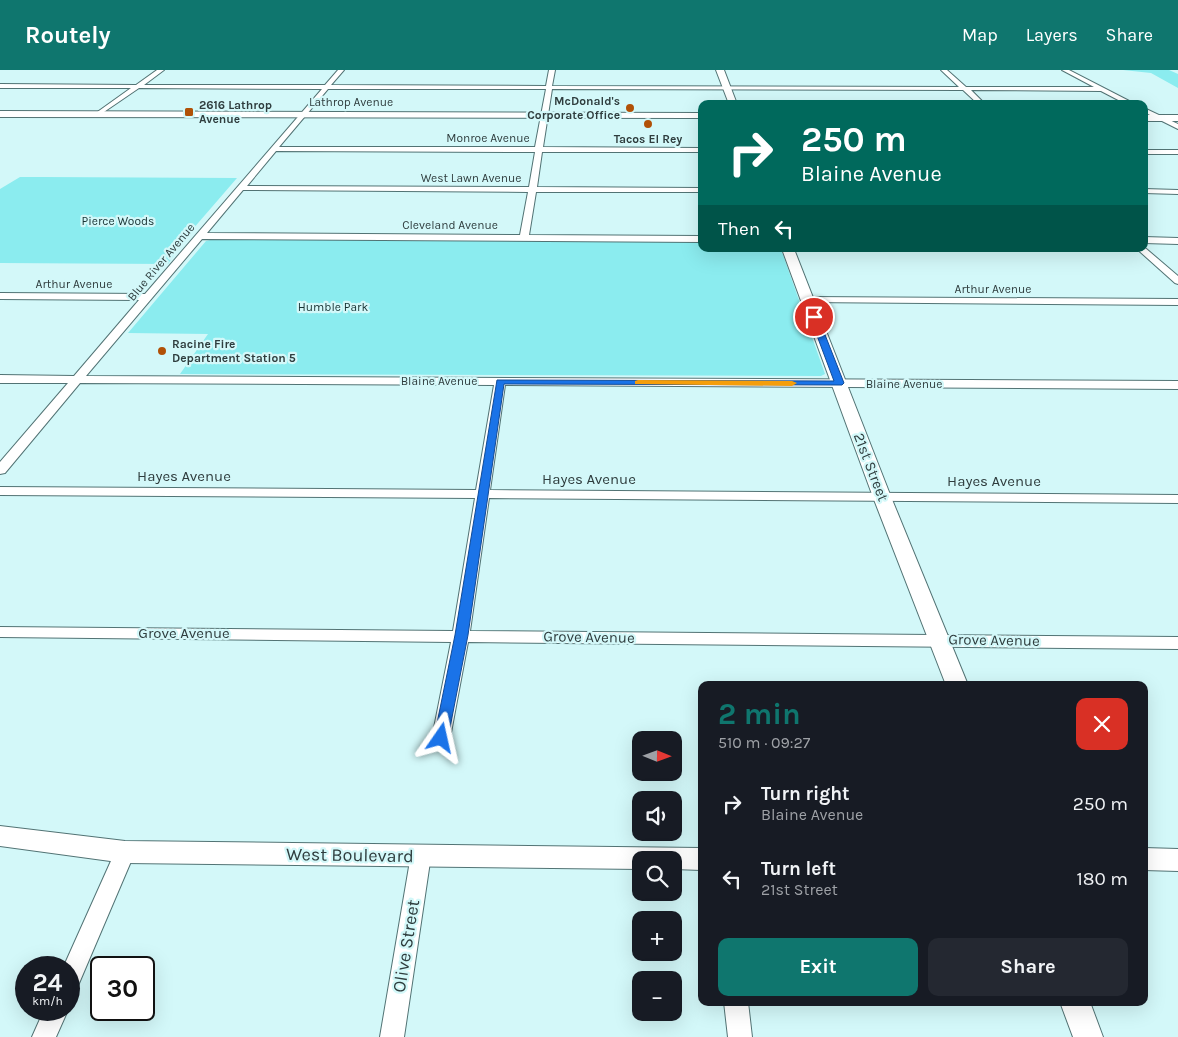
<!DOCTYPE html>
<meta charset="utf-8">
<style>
body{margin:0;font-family:Karla,sans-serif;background:#242831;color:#f1f3f6;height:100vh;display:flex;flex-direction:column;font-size:19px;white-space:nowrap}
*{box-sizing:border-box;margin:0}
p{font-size:16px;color:#9ea1a6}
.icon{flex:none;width:28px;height:28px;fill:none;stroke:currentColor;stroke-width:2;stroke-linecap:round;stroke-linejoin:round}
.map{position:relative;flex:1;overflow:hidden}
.panel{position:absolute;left:698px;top:611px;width:450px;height:325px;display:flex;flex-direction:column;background:#171b24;border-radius:10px;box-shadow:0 5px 20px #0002}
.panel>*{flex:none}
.hud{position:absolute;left:698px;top:30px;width:450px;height:152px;border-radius:10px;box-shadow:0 5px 20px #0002;background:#00695c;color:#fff;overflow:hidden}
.needle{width:32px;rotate:91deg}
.tools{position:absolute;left:632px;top:661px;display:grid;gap:10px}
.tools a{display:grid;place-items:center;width:50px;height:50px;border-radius:10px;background:#171b24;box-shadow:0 5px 20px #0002;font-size:25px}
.speed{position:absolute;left:15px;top:886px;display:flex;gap:10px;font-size:25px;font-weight:700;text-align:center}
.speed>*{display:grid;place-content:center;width:65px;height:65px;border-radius:50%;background:#171b24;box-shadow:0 5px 20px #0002;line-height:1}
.speed small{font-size:12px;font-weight:400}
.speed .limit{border:2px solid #111;border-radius:8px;background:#fff;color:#111}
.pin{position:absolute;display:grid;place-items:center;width:42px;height:42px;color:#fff;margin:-21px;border:2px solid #fff;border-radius:50%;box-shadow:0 1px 5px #0007}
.me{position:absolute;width:55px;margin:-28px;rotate:11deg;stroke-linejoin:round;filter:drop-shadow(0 0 4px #0008)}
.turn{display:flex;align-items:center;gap:18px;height:105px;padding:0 20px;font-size:22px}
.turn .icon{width:65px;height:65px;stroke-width:2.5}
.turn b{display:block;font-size:35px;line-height:42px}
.then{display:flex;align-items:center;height:48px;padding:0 20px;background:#0003;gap:10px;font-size:19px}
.round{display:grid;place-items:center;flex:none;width:52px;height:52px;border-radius:10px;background:#242831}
.head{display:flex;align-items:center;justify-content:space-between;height:85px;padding:0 20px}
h1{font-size:30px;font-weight:700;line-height:38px;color:#0f766e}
.cta{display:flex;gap:10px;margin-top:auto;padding:10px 20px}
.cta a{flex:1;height:58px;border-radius:10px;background:#0f766e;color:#fff;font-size:20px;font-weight:700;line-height:58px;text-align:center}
.cta a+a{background:#242831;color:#f1f3f6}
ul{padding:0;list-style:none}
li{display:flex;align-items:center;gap:15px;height:75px;padding:0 20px}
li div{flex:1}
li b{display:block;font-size:19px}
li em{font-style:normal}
header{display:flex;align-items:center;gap:30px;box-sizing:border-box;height:70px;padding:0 25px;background:#0f766e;color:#fff}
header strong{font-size:24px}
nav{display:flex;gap:28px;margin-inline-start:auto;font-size:18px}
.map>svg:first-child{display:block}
.green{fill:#8becef}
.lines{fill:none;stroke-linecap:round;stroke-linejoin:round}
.minor-casing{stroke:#527374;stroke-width:2}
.tertiary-casing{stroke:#527374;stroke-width:2}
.minor{fill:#fff;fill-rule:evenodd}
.tertiary{fill:#fff;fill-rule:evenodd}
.route{fill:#1a73e8;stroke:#114b97}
.slow{fill:#f59e0b}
.poi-dot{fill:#b15107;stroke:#d3f8f9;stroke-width:2}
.labels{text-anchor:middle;stroke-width:4.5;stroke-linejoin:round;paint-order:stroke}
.far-poi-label{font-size:12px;font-weight:bold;fill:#2f3d3e;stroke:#d3f8f9;text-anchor:start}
.far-street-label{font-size:12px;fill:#2f3d3e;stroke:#d3f8f9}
.far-park-label{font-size:12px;fill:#173132;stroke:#d3f8f9}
.street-label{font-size:15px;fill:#2f3d3e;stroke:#d3f8f9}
.near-street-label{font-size:18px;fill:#2f3d3e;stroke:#d3f8f9}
</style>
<header>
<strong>Routely</strong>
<nav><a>Map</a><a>Layers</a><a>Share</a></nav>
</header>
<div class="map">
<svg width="1178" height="967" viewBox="0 0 1178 967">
<rect width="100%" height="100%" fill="#d3f8f9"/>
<path class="green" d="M1123 0H1169L1178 4V18L1151 3Z
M20 107H42L237 108 186 167 168 194 0 193V119Z
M214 169 701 171V179H781L825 304 821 306 180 304 208 264 128 263 206 171Z"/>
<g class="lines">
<g class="minor-casing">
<path id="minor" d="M157 0H164L144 15H325L338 0H344L331 15 546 16 549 0H555L552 16 959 17 941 0H947L966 17H1094L1062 0H1069L1133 33 1126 34 1101 21 971 20 985 34H978L963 20 552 19 543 77 701 78V82H542L537 117 701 118V122H536L529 165 701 166V172L202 169 86 306 1178 311V319L505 315 490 420 1178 425V433L489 428 470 561 1178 567V579L468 572 450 668 448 673 441 675 434 673 432 668 451 572 0 567V557L453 561 475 428 0 425V417L476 420 494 315 80 313 5 403 0 404V392L68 313H0V305L74 306 139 230 0 229V223L145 224 322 19 139 18 98 46 96 45V43L131 18H0V14L136 15ZM328 19H546L535 77H279ZM276 81 535 82 529 117 247 116ZM243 120 528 122 520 165 207 163Z
M1144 38 1178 54V59L1144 42Z
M1144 80H1178V84H1144Z
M1144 119 1178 120V124L1144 123Z
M1144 167 1178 168V174L1144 173Z
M1144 177 1178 206V214L1175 213 1137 179H1144Z
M808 227 1178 229V235L804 232V228Z
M125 773 132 776 135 782 77 918 69 921V898H63L115 782 118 776Z
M421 776 428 779 431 785 404 967H380L411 785 414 779Z
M724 932H748L752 967H728Z
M44 940H68L56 967H32Z"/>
</g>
<g class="tertiary-casing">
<path id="tertiary" d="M716 0H724L737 34H729Z
M0 41 701 43V48L0 47Z
M1144 45H1178V51H1144Z
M782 179H794L891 427 968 615H946L873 427Z
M0 756 125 771 701 778V800L674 799V790H641V799L125 793 0 776Z
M1144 778 1178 779V801L1144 800Z
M1060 932H1090L1103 967H1073Z"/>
</g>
<use href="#minor" class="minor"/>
<use href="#tertiary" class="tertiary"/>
</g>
<path class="route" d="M814 244 818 247 844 313 842 315 504 314 468 565 448 668 446 672 441 674 436 672 434 668 455 565 497 310 834 311 810 247Z"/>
<path class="slow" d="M638 310 792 311 797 313 792 316 635 314V311Z"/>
<g class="poi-dot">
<circle cx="630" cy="38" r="5"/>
<rect x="184" y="37" width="10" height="10" rx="2.5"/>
<circle cx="648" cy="54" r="5"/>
<circle cx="162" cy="281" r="5"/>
</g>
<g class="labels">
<g class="far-poi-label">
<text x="620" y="35" text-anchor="end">McDonald's<tspan x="620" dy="14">Corporate Office</tspan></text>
<text x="199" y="39">2616 Lathrop<tspan x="199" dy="14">Avenue</tspan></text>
<text x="648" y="73" text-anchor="middle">Tacos El Rey</text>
<text x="172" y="278">Racine Fire<tspan x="172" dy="14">Department Station 5</tspan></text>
</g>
<g class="far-street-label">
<text x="351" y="36">Lathrop Avenue</text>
<text x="488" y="72">Monroe Avenue</text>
<text x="471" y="112">West Lawn Avenue</text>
<text x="450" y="159">Cleveland Avenue</text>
<text transform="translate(161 192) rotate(-50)" y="4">Blue River Avenue</text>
<text x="74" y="218">Arthur Avenue</text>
<text x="993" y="223">Arthur Avenue</text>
<text x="439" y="315">Blaine Avenue</text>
<text x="904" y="318">Blaine Avenue</text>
</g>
<g class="far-park-label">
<text x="118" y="155">Pierce Woods</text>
<text x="333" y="241">Humble Park</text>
</g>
<g class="street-label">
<text transform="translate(871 397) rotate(69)" y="5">21st Street</text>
<text x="184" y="411">Hayes Avenue</text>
<text x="589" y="414">Hayes Avenue</text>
<text x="994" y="416">Hayes Avenue</text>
<text x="184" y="568">Grove Avenue</text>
<text transform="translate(589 567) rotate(1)" y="5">Grove Avenue</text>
<text transform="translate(994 570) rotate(1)" y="5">Grove Avenue</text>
</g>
<g class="near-street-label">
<text transform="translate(350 785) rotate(1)" y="6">West Boulevard</text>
<text transform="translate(406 876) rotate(-81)" y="6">Olive Street</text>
</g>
</g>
</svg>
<div class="tools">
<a><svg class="needle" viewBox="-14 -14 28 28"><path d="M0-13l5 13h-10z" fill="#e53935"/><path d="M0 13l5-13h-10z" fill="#9ea1a6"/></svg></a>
<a><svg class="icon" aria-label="sound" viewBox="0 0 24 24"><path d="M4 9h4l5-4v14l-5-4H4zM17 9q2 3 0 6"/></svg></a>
<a><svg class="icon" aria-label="search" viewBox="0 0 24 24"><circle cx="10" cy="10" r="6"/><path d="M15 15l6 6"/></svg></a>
<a>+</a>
<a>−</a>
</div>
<div class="speed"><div>24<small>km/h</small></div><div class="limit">30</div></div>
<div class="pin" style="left:814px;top:247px;background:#d93025"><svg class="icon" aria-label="arrive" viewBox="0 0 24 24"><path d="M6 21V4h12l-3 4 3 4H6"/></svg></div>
<svg class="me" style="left:441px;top:668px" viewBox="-20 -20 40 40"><path d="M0-17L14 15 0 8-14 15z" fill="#1a73e8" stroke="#fff" stroke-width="4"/></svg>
<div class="hud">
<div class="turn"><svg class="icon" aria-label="right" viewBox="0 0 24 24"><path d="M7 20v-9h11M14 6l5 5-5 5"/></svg><div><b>250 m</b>Blaine Avenue</div></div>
<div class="then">Then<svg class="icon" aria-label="left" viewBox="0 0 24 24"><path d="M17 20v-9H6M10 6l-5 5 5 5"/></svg></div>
</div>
<section class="panel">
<div class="head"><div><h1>2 min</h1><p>510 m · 09:27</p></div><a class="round" style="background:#d93025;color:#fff"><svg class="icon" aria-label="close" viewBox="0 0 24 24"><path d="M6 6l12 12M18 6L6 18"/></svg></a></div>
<ul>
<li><svg class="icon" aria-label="right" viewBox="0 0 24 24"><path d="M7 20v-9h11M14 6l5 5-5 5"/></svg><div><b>Turn right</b><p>Blaine Avenue</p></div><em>250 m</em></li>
<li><svg class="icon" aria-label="left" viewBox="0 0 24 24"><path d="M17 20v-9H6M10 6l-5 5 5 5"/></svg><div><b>Turn left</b><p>21st Street</p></div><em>180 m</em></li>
</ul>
<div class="cta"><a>Exit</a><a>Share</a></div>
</section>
</div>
